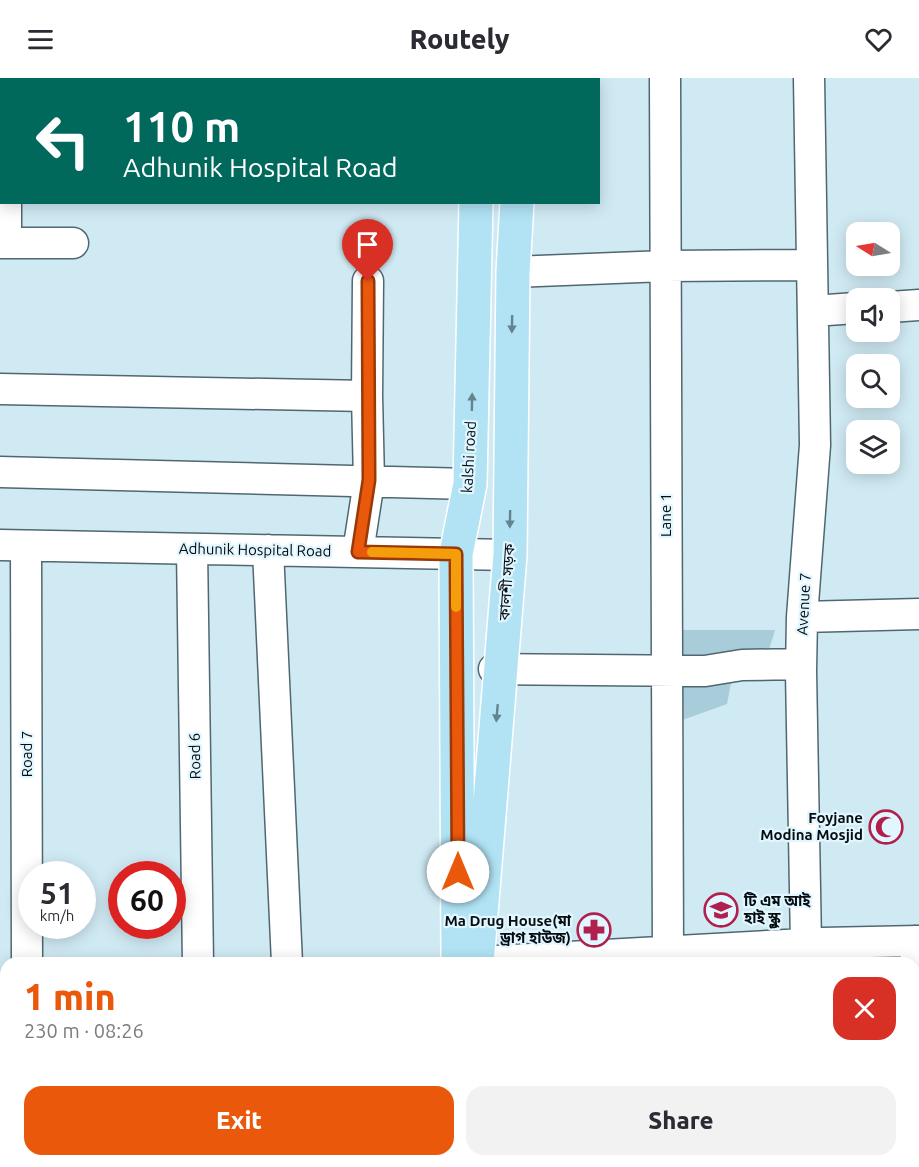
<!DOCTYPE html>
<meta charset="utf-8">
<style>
body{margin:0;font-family:Ubuntu,"Noto Sans Bengali",sans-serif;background:#f2f2f3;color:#2b2b33;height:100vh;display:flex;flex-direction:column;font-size:22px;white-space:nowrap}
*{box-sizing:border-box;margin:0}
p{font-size:20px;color:#7c7c81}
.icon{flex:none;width:33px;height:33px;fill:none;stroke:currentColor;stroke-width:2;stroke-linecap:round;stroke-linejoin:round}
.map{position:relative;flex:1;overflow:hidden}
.side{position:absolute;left:0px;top:879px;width:920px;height:210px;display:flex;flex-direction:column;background:#fff;border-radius:18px 18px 0 0;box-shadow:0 3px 15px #0003}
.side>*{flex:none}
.hud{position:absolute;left:0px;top:0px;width:600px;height:126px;box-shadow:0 3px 15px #0003;background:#00695c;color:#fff;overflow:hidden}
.needle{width:39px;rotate:281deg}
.buttons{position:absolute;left:846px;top:144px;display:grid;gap:12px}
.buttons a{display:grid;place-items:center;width:54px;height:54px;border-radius:12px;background:#fff;box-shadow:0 3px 15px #0003;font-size:30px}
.speed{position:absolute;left:18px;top:783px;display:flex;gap:12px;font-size:30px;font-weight:700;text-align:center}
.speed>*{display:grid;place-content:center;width:78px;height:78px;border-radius:50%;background:#fff;box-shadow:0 3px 15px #0003;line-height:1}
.speed small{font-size:15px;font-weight:400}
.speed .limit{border:9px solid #d22;background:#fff;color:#111}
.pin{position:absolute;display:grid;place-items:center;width:51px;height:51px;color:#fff;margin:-62px -26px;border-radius:50% 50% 50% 0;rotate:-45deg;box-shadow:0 0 6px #0007}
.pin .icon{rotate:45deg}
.me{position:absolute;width:66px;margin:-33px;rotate:0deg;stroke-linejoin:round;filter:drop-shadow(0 0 4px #0008)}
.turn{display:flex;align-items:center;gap:21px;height:126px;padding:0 24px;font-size:27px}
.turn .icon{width:78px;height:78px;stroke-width:2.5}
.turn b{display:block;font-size:42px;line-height:51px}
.round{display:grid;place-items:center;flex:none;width:63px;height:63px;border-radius:18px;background:#f2f2f3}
.head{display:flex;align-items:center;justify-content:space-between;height:102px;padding:0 24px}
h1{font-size:36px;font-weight:800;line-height:45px;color:#ea580c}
.primary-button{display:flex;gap:12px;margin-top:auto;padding:12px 24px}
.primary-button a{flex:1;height:69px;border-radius:18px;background:#ea580c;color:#fff;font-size:24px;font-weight:800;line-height:69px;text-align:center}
.primary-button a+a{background:#f2f2f3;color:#2b2b33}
header{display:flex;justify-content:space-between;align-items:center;height:78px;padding:0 24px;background:#fff;font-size:27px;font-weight:800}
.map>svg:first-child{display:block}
.green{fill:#a8ccda}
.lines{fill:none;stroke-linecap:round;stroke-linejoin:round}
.minor-casing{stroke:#506771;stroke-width:33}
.major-casing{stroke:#fff;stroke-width:36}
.minor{stroke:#fff;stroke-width:30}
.major{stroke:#b1e3f5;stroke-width:33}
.oneway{fill:#64838e}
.route-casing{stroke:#983908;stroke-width:15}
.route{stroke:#ea580c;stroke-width:10}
.slow{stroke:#f59e0b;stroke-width:10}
.labels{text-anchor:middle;stroke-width:4.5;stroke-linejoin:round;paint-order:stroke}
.street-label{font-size:15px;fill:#050d11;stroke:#e1f6ff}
.poi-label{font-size:15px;font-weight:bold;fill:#050d11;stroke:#e1f6ff;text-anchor:end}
</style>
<header><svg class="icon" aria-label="menu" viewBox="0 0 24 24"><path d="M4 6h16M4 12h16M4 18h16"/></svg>Routely<svg class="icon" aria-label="heart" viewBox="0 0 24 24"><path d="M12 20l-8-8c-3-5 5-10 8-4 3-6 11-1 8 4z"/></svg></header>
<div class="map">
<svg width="919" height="1089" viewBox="0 0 919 1089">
<rect width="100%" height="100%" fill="#d0eaf4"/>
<path class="green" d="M677 552H775L765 585 733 594 727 626 674 645Z"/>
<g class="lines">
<g class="minor-casing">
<path id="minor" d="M665 0 668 874
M7 2V0
M0 165H73
M6 165V124
M513 194 665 188 812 187
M890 229 919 227
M813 233 856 230
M0 311 367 318 369 403 358 474
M367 318 368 203
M0 394 470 406
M0 467 510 477
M26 468 27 885
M192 471 198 885
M268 472 287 885
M802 539 919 536
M494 591 705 593 742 587 801 586
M915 863 919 937
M806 866 801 593 802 539 815 367 809 0
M477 884 822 865 919 863
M0 928H6
M646 1083V1089
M787 1083V1089
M70 1089V1083
M176 1089V1083
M279 1089 280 1083"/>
</g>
<g class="major-casing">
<path id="major" d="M479 2V0
M526 2V0
M458 880 456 476 470 406 476 124
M477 885 510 477 513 194 517 124
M455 1089V1083"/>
</g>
<use href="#minor" class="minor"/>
<use href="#major" class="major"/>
</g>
<defs><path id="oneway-solid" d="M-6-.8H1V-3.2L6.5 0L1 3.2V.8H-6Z" transform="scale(1.5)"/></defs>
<g class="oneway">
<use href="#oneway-solid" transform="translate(512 246) rotate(91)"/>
<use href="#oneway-solid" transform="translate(472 324) rotate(-89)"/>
<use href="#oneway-solid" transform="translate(510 441) rotate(91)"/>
<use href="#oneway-solid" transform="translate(497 635) rotate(95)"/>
</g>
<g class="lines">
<g class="route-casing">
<path id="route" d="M368 203 369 402 358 474 456 476 458 794"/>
</g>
<use href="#route" class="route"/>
<path class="slow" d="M372 474 456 476V529"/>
</g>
<defs>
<g id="mosque-ring" transform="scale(1.725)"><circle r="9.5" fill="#e1f6ff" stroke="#b11f4c" stroke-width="1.5"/><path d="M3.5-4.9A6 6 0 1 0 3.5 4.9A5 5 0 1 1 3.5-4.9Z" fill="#b11f4c"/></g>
<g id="school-ring" transform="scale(1.725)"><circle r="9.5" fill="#e1f6ff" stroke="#b11f4c" stroke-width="1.5"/><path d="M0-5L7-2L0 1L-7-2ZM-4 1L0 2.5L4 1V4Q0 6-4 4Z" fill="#b11f4c"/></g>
<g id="pharmacy-ring" transform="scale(1.725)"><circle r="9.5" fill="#e1f6ff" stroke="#b11f4c" stroke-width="1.5"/><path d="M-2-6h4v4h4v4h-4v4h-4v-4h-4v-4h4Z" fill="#b11f4c"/></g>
</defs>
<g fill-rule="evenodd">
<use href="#mosque-ring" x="886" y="749"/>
<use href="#school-ring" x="721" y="832"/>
<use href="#pharmacy-ring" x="594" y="852"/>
</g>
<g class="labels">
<g class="street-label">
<text transform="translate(469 379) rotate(-87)" y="5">kalshi road</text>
<text transform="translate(666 437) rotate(-90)" y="5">Lane 1</text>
<text transform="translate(255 472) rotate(1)" y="5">Adhunik Hospital Road</text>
<text transform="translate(507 504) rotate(-86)" y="5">কালশী সড়ক</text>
<text transform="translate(804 526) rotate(-87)" y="5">Avenue 7</text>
<text transform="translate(27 676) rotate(-90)" y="5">Road 7</text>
<text transform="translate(195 678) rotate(-91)" y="5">Road 6</text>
</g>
<g class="poi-label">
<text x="863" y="745">Foyjane<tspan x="863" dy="17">Modina Mosjid</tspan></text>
<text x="744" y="828" text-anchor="start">টি এম আই<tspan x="744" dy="17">হাই স্কুল</tspan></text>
<text x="571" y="848">Ma Drug House(মা<tspan x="571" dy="17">ড্রাগ হাউজ)</tspan></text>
</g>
</g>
</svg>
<div class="buttons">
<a><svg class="needle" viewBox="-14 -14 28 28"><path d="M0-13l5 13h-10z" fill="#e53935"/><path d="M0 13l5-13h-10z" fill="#7c7c81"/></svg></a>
<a><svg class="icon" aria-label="sound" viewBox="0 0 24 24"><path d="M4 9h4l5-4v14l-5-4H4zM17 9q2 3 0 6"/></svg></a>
<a><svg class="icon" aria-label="search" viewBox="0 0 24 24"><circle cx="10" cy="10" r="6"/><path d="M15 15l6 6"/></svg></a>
<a><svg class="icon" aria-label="layers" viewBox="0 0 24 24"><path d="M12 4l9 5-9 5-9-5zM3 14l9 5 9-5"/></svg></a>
</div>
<div class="speed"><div>51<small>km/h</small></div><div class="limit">60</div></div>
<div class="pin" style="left:368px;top:203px;background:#d93025"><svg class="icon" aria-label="arrive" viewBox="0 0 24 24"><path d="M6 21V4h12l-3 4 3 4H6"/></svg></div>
<svg class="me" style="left:458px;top:794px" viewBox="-20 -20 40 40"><circle r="19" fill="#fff"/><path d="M0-13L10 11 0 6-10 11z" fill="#ea580c"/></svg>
<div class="hud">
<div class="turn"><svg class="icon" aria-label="left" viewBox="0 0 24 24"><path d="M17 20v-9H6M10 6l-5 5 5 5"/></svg><div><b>110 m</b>Adhunik Hospital Road</div></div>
</div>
<section class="side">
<div class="head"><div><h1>1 min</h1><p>230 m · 08:26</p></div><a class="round" style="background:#d93025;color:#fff"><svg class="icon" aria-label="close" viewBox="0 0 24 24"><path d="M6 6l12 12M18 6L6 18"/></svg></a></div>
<div class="primary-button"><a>Exit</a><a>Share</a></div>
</section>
</div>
